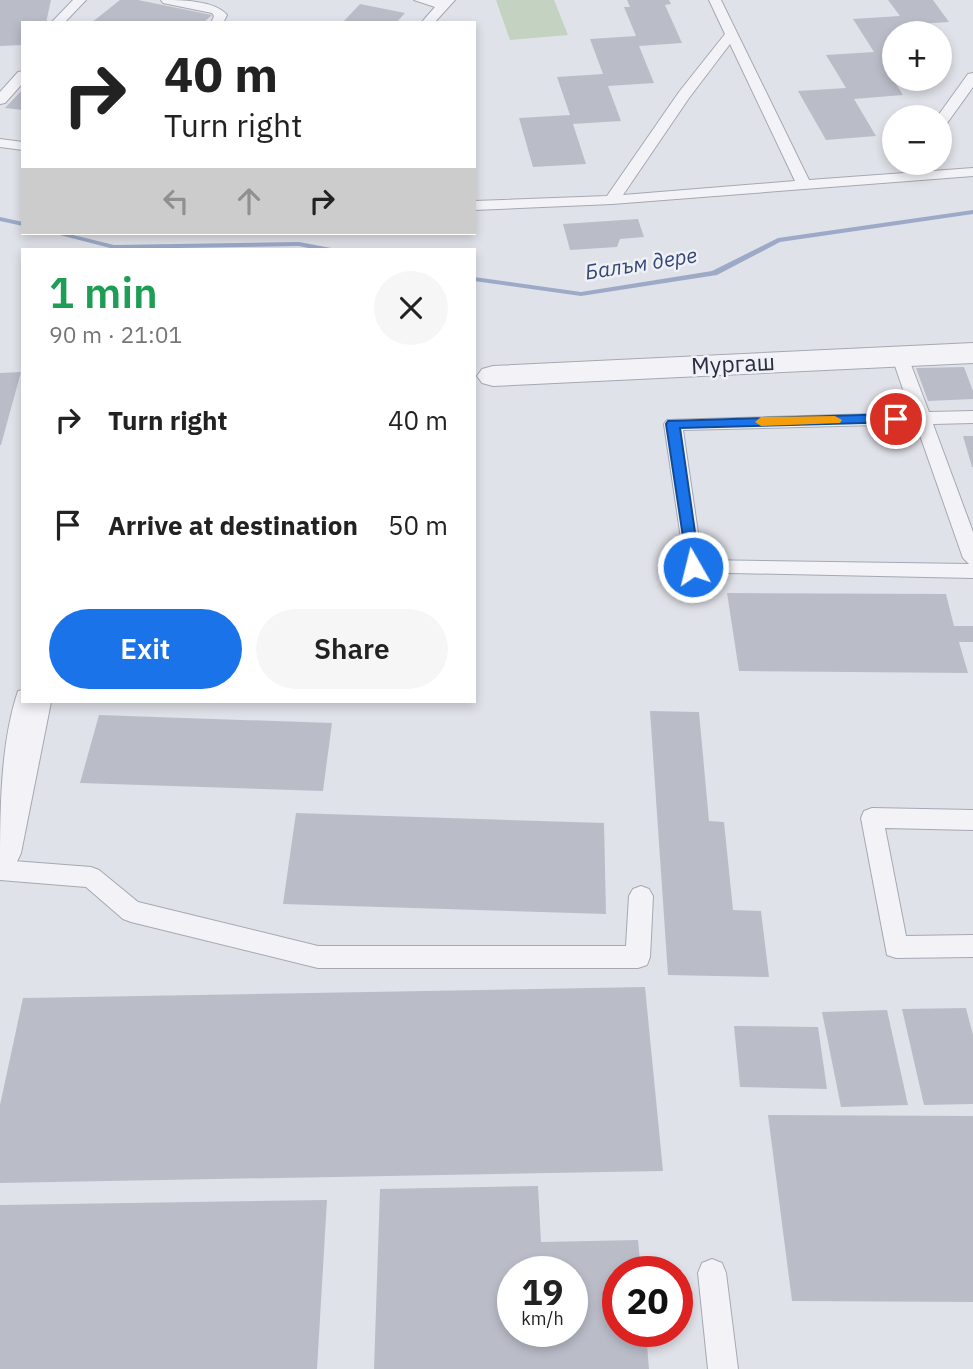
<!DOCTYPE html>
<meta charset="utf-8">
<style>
body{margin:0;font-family:"IBM Plex Sans",sans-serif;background:#f6f6f6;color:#222;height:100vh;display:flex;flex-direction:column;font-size:26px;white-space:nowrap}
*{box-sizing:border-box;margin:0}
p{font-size:23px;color:#767676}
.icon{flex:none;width:38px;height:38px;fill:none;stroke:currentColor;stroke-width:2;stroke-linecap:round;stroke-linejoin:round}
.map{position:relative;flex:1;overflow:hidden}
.details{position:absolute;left:21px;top:248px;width:455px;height:455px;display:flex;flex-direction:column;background:#fff;border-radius:0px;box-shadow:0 4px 10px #0003}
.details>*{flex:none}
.hud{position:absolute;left:21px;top:21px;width:455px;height:214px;border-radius:0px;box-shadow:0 4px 10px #0003;background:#fff;color:#222;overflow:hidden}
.buttons{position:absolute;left:882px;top:21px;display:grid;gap:14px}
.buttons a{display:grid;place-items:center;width:70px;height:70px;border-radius:50%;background:#fff;box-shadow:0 4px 10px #0003;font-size:35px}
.speed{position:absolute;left:497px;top:1256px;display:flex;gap:14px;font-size:35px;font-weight:700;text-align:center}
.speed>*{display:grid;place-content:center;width:91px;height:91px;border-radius:50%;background:#fff;box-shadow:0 4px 10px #0003;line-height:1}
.speed small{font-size:18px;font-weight:400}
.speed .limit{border:10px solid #d22;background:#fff;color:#111}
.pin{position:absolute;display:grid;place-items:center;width:60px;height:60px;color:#fff;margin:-30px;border:4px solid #fff;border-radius:50%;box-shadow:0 2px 7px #0007}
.me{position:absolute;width:77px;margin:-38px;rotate:352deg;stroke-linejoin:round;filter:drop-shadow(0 0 5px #0008)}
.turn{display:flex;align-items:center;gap:24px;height:147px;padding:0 28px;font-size:32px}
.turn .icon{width:91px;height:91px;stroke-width:2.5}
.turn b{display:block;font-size:49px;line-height:60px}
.lanes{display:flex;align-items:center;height:66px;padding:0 28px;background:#0003;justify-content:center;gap:35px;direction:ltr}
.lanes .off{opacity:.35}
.round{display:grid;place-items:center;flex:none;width:74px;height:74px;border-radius:37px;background:#f6f6f6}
.headline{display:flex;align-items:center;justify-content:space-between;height:119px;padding:0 28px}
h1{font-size:42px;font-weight:600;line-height:52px;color:#1e9e55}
.button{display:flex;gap:14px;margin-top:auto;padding:14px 28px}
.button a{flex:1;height:80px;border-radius:42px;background:#1a73e8;color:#fff;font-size:28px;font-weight:600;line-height:80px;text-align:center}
.button a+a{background:#f6f6f6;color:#222}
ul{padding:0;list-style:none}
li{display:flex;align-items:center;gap:21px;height:105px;padding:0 28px}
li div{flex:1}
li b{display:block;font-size:26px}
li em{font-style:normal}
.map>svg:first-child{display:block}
.green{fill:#c3d2c1}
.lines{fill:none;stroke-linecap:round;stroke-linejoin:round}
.stream{fill:#9caac8;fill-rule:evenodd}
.building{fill:#babdc8;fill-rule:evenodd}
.service-casing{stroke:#a5a8b3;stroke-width:2}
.minor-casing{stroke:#a5a8b3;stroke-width:2}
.service{fill:#f3f3f7;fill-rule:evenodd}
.minor{fill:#f3f3f7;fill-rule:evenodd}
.route{fill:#1a73e8;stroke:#114b97;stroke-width:2}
.slow{fill:#f59e0b}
.labels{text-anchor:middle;stroke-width:5;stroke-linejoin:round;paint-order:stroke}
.far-water-label{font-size:21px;font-style:italic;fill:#344673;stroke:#eff1f6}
.street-label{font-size:23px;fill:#292e40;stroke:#eff1f6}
</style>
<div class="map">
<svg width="973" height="1369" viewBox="0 0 973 1369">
<rect width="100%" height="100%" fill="#e0e2e9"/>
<path class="green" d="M496 0H554L568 35 510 40Z"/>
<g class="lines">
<path class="stream" d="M973 210V214L780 242 717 275 581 296 474 281V277L581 292 712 271 778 238Z
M0 217 23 222V226L0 221Z
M52 233H65L114 245 299 242 331 248 332 250H318L299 246 114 249Z"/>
</g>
<path class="building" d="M0 0H51L46 23H23V45L0 46Z
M120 0H138L212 15 203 23H91Z
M627 0H669L671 4 665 5 682 43 639 46 654 83 608 86 621 121 573 124 586 164 533 167 519 118 570 115 557 77 603 74 590 39 636 36 624 7H630Z
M888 0H933L949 22 904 25 909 33H894V61L882 62 903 95 854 99 876 136 826 140 798 91 846 88 826 55 874 52 853 19 900 16Z
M360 4 405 13 396 23H342Z
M23 89V110L5 108Z
M638 219 644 237 620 239 617 247 570 250 563 224Z
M964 367 973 391V399L928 401 916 368Z
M21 372 1 445H0V373Z
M963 436H973V467H972Z
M727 593 946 594 954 626H973V642H959L968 673 739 671Z
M650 711 699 712 709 821 724 822 733 910 761 911 769 977 668 975Z
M99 715 332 723 323 791 80 783Z
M296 813 604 823 606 914 283 904Z
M645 987 663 1171 0 1183V1105L23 998Z
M966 1008 973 1035V1104L924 1105 902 1009Z
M887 1010 908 1105 841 1107 822 1012Z
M734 1026 818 1027 827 1089 740 1087Z
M768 1115 973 1116V1302L792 1301Z
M538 1186 541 1242 638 1240 641 1272H618V1332H646L649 1369H374L380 1189ZM513 1272H572V1332H513Z
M327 1200 317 1369H0V1205Z"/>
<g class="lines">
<g class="service-casing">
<path id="service" d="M73 0H86L64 23H51Z
M161 0C181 0 214 0 227 15L223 23H211L214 16 212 13 163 3Z
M414 0H455L434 23H421L435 7Z
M709 0H721L809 180 973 168V176L612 204 474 210V201L607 196 679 92 725 34ZM730 44 795 181 623 195 689 98Z
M23 71V83L5 103 0 104V92L18 72Z
M973 73V87L945 126 940 127V117H937L968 74Z
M0 139 23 142V150L0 147Z
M900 352 908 357 929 412 973 411V423L933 424 973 532V578L686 572 664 424 667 420 911 413 892 357ZM916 424 963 558 969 564 702 560 683 430Z
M872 808 973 810V830L885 828 906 936 973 935V957L896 958 887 955 861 818 864 811Z
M0 860 91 867 99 870 138 902 318 946H626L629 896 633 889 641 886 649 889 653 896 650 957 647 965 638 968H318L131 922 123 919 86 887 0 880Z
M712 1259 722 1263 726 1273 738 1369H708L698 1273 702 1263Z"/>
</g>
<g class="minor-casing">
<path id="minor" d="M973 343V363L493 386 482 383 477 376 482 369 493 366Z
M23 690V702H51L21 853 15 866 0 871C0 814 0 744 18 691Z"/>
</g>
<use href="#service" class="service"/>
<use href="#minor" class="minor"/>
</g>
<path class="route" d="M896 414 901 416V422L680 428 700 567 698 570H688L666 424 668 421Z"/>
<path class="slow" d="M835 416 842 420 840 423 761 426 755 422 761 417Z"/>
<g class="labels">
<g class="far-water-label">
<text transform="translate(641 264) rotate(-9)" y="7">Балъм дере</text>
</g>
<g class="street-label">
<text transform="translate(733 364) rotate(-3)" y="8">Мургаш</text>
</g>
</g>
</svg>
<div class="buttons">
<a>+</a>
<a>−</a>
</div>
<div class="speed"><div>19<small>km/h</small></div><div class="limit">20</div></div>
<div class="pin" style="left:896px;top:419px;background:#d93025"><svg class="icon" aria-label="arrive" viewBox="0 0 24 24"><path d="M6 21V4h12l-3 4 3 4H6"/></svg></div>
<svg class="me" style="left:693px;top:567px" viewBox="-20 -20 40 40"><circle r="17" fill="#1a73e8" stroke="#fff" stroke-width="3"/><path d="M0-11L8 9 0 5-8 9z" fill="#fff"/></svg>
<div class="hud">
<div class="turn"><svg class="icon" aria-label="right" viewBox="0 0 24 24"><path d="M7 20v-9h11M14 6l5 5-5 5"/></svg><div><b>40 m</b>Turn right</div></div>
<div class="lanes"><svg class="icon off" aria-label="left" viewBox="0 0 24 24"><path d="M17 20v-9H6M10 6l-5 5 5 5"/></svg><svg class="icon off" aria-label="ahead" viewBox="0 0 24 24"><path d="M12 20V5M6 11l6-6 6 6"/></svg><svg class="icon" aria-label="right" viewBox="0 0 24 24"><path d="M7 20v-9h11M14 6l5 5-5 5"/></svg></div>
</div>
<section class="details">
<div class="headline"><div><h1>1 min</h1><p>90 m · 21:01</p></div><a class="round"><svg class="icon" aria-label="close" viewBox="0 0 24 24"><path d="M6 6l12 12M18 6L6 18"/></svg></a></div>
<ul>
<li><svg class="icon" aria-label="right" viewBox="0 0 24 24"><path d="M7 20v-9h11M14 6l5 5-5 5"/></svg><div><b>Turn right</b></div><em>40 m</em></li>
<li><svg class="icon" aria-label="arrive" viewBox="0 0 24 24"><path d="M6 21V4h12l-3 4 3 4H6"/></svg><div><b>Arrive at destination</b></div><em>50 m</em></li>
</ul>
<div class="button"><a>Exit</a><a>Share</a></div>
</section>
</div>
